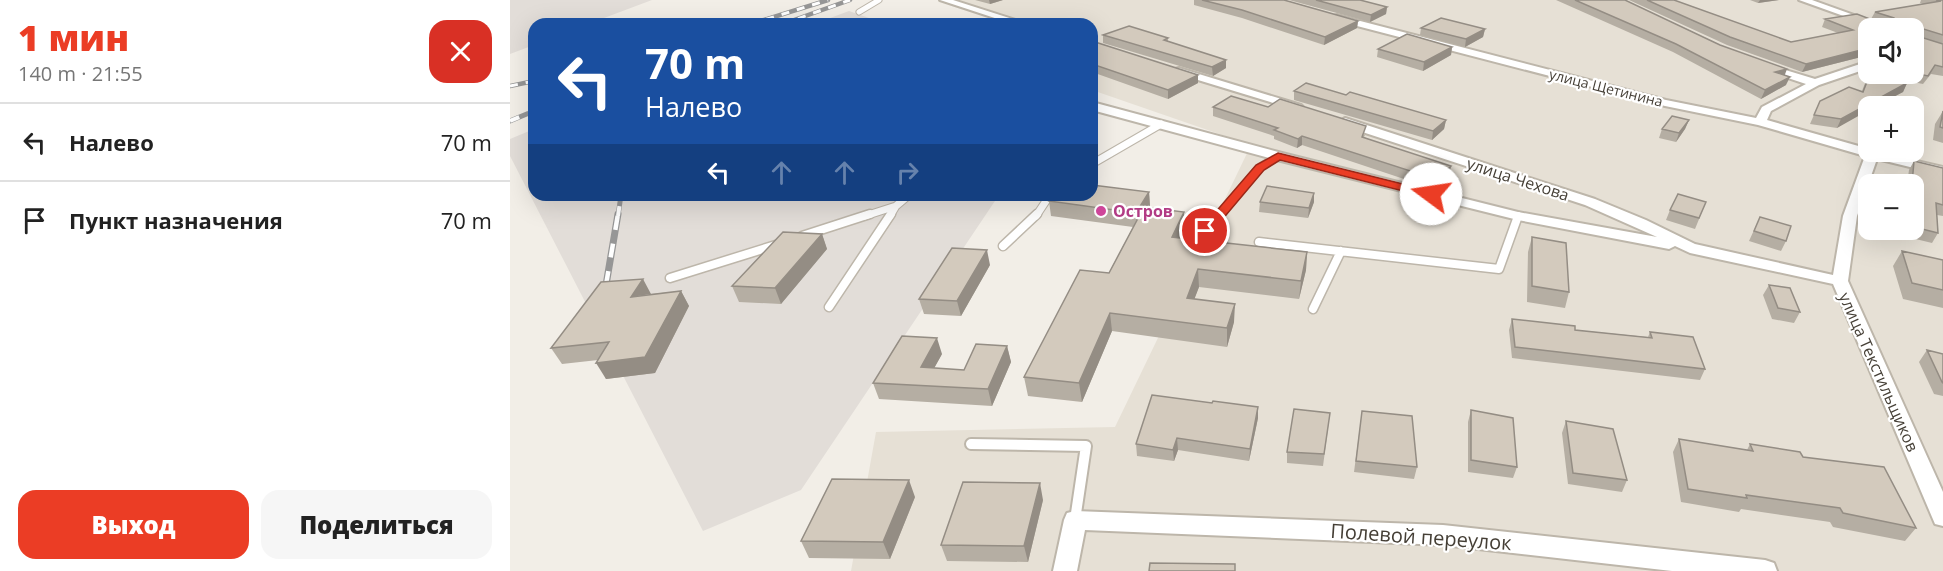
<!DOCTYPE html>
<html lang="ru">
<meta charset="utf-8">
<style>
body{margin:0;font-family:"Open Sans",sans-serif;background:#f6f6f6;color:#222;height:100vh;display:flex;flex-direction:column;font-size:22px;white-space:nowrap}
*{box-sizing:border-box;margin:0}
p{font-size:20px;color:#767676}
.icon{flex:none;width:33px;height:33px;fill:none;stroke:currentColor;stroke-width:2;stroke-linecap:round;stroke-linejoin:round}
.map{position:relative;flex:1;overflow:hidden}
.drawer{display:flex;flex-direction:column;background:#fff;width:510px}
.drawer>*{flex:none}
.top-card{position:absolute;left:18px;top:18px;width:570px;height:183px;border-radius:18px;box-shadow:0 6px 24px #0002;background:#1a4fa0;color:#fff;overflow:hidden}
.controls{position:absolute;left:1348px;top:18px;display:grid;gap:12px}
.controls a{display:grid;place-items:center;width:66px;height:66px;border-radius:12px;background:#fff;box-shadow:0 6px 24px #0002;font-size:30px}
.pin{position:absolute;display:grid;place-items:center;width:51px;height:51px;color:#fff;margin:-26px;border:3px solid #fff;border-radius:50%;box-shadow:0 2px 6px #0007}
.me{position:absolute;width:66px;margin:-33px;rotate:284deg;stroke-linejoin:round;filter:drop-shadow(0 0 4px #0008)}
.turn{display:flex;align-items:center;gap:21px;height:126px;padding:0 18px;font-size:27px}
.turn .icon{width:78px;height:78px;stroke-width:2.5}
.turn b{display:block;font-size:42px;line-height:51px}
.lanes{display:flex;align-items:center;height:57px;padding:0 18px;background:#0003;justify-content:center;gap:30px;direction:ltr}
.lanes .off{opacity:.35}
.round{display:grid;place-items:center;flex:none;width:63px;height:63px;border-radius:18px;background:#f6f6f6}
.headline{display:flex;align-items:center;justify-content:space-between;height:102px;padding:0 18px}
h1{font-size:36px;font-weight:800;line-height:45px;color:#eb3d25}
.cta{display:flex;gap:12px;margin-top:auto;padding:12px 18px}
.cta a{flex:1;height:69px;border-radius:18px;background:#eb3d25;color:#fff;font-size:24px;font-weight:800;line-height:69px;text-align:center}
.cta a+a{background:#f6f6f6;color:#222}
ul{padding:0;list-style:none}
li{display:flex;align-items:center;gap:18px;height:78px;padding:0 18px;border-top:2px solid #e0e0e0}
li div{flex:1}
li b{display:block;font-size:22px}
li em{font-style:normal}
main{display:flex;flex:1;min-height:0}
.map>svg:first-child{display:block}
.residential{fill:#e6e0d5;fill-rule:evenodd}
.industrial{fill:#e2ddd8}
.lines{fill:none;stroke-linecap:round;stroke-linejoin:round}
.service-far3-casing{stroke:#bdb6aa;stroke-width:7}
.service-far2-casing{stroke:#bdb6aa;stroke-width:9}
.service-far1-casing{stroke:#bdb6aa;stroke-width:11}
.service-casing{stroke:#bdb6aa;stroke-width:14}
.minor-casing{stroke:#bdb6aa;stroke-width:4}
.service-far3{stroke:#fff;stroke-width:5}
.service-far2{stroke:#fff;stroke-width:7}
.service-far1{stroke:#fff;stroke-width:8}
.service{stroke:#fff;stroke-width:10}
.minor{fill:#fff;fill-rule:evenodd}
.rail-far2-casing{stroke:#969696;stroke-width:4.5}
.rail-far1-casing{stroke:#969696;stroke-width:5}
.rail-casing{stroke:#969696;stroke-width:7}
.rail-far2{stroke:#fff;stroke-width:3;stroke-dasharray:8;stroke-linecap:butt}
.rail-far1{stroke:#fff;stroke-width:4;stroke-dasharray:10;stroke-linecap:butt}
.rail{stroke:#fff;stroke-width:4.5;stroke-dasharray:14;stroke-linecap:butt}
.wall{fill:#b5aea3}
.shaded-wall{fill:#948d84}
.building{fill:#d3cabd;stroke:#948d84;stroke-width:1.5}
.route{fill:#eb3d25;stroke:#992818;stroke-width:1.5}
.hotel-dot{fill:#d1479c;stroke:#fff;stroke-width:2}
.labels{text-anchor:middle;stroke-width:4.5;stroke-linejoin:round;paint-order:stroke}
.far-street-label{font-size:14px;fill:#453f36;stroke:#fff}
.street-label{font-size:16px;fill:#453f36;stroke:#fff}
.hotel-label{font-size:16px;font-weight:bold;fill:#b23c85;stroke:#fff;text-anchor:start}
.near-street-label{font-size:20px;fill:#453f36;stroke:#fff}
</style>
<main>
<section class="drawer">
<div class="headline"><div><h1>1 мин</h1><p>140 m · 21:55</p></div><a class="round" style="background:#d93025;color:#fff"><svg class="icon" aria-label="close" viewBox="0 0 24 24"><path d="M6 6l12 12M18 6L6 18"/></svg></a></div>
<ul>
<li><svg class="icon" aria-label="left" viewBox="0 0 24 24"><path d="M17 20v-9H6M10 6l-5 5 5 5"/></svg><div><b>Налево</b></div><em>70 m</em></li>
<li><svg class="icon" aria-label="arrive" viewBox="0 0 24 24"><path d="M6 21V4h12l-3 4 3 4H6"/></svg><div><b>Пункт назначения</b></div><em>70 m</em></li>
</ul>
<div class="cta"><a>Выход</a><a>Поделиться</a></div>
</section>
<div class="map">
<svg width="1433" height="571" viewBox="0 0 1433 571">
<rect width="100%" height="100%" fill="#f2eee7"/>
<path class="residential" d="M442 0H1433V571H341L366 432 605 427 741 145 582 90V24H504ZM1359 28H1404V74H1359ZM1359 106H1404V152H1359ZM1359 184H1404V230H1359Z"/>
<path class="industrial" d="M0 0H142L78 24H24V45L0 54Z
M339 11 376 24H304Z
M24 129V195H489L291 490 193 531 0 156V139Z"/>
<g class="lines">
<g class="service-far3-casing">
<path id="service-far3" d="M349 12 369 0"/>
</g>
<g class="service-far2-casing">
<path id="service-far2" d="M582 164 651 124
M355 216 386 206
M380 216 386 206 399 195
M526 216 540 195
M708 216 750 167 768 156"/>
</g>
<g class="service-far1-casing">
<path id="service-far1" d="M695 231 709 214
M292 236 360 214
M749 242 989 269 1008 216
M493 246 527 214
M160 278 269 244
M319 307 381 214
M803 309 831 251"/>
</g>
<g class="service-casing">
<path id="service" d="M461 444 576 446 565 520"/>
</g>
<g class="minor-casing">
<path id="minor" d="M430 0H443L518 24H503Z
M1289 0H1302L1380 28H1367Z
M827 15 1156 100 1246 118 1252 107 1296 84 1251 69V65H1259L1305 79 1359 61V68L1309 85 1261 111 1257 120 1359 149V152H1368L1433 167V175L1367 159 1347 216 1338 281 1433 492V526L1425 524 1422 517 1323 284 1180 253 1165 246 1159 249 1008 220 763 159 582 110V102L772 153 1008 212 1147 237 1075 205 831 125 829 122 835 118 1085 199 1136 220 1185 244 1323 275 1333 216 1355 156 1248 125 1155 106 824 20V16Z
M669 68 791 105 793 107 791 109H783L665 73V69Z
M565 511 933 525 1255 560 1264 563 1267 571H1162L933 545 575 530 567 571H543L554 520 557 513Z"/>
</g>
<use href="#service-far3" class="service-far3"/>
<use href="#service-far2" class="service-far2"/>
<use href="#service-far1" class="service-far1"/>
<use href="#service" class="service"/>
<use href="#minor" class="minor"/>
<g class="rail-far2-casing">
<path id="rail-far2" d="M241 24 318 0
M273 24 340 0
M0 86 24 81"/>
</g>
<g class="rail-far1-casing">
<path id="rail-far1" d="M0 121 24 111
M108 216 111 195"/>
</g>
<g class="rail-casing">
<path id="rail" d="M96 285 108 214"/>
</g>
<use href="#rail-far2" class="rail-far2"/>
<use href="#rail-far1" class="rail-far1"/>
<use href="#rail" class="rail"/>
</g>
<path class="wall" d="M465 0H493L480 4Z
M684 0H774L848 21 847 28 814 45 732 18 684 5Z
M779 0H850L877 7 876 14 860 22Z
M1046 0H1115L1274 75 1276 85 1251 99 1163 52Z
M1119 0H1164L1281 42 1328 33 1312 27 1315 19 1371 23 1361 19 1365 12 1413 4 1410 3 1411 0H1433V44L1407 36 1433 44V76L1421 74 1413 84 1398 81 1393 92 1366 106H1359L1327 128 1300 124 1310 101 1352 91 1359 73 1404 74V28H1359V55L1292 72 1217 45Z
M1240 0H1269L1248 3Z
M911 28 975 29 973 37 955 47 910 35Z
M593 35 658 38V41L716 68 703 76 593 43Z
M582 41 688 75V83L658 99 582 72Z
M942 47 941 55 913 71 867 57 868 49Z
M784 91 836 95 936 120 934 129 922 140 784 100Z
M703 107 855 135 854 137 939 176 924 189 792 145 787 148 764 139V136L703 116Z
M1433 111V143L1423 140 1425 124Z
M1179 120 1175 129 1166 142 1149 138 1152 129Z
M1404 161 1433 168V216L1427 215 1428 233 1422 243 1381 233V230H1404V184H1397L1399 170Z
M639 192 640 206 639 208 674 229 670 238 797 252 796 270 789 299 689 287 684 299 724 322 717 347 602 331 572 402 518 396 514 377 599 273 623 227 541 216 539 201Z
M804 193V202L798 218 749 212 750 202Z
M1196 202 1185 229 1156 220 1160 210Z
M1250 217 1276 241 1271 251 1239 241Z
M312 234 317 249 271 304 229 302 222 286Z
M1022 237 1059 292 1055 308 1017 302 1018 252Z
M1392 251 1433 260V308L1393 299 1383 266Z
M480 265 451 316 414 314 409 299Z
M1259 285 1290 312 1284 323 1262 319 1253 295Z
M171 291 179 306 145 373 96 379 88 360 52 364 41 348 141 294Z
M1002 319 1065 330 1138 337 1140 332 1195 369 1190 380 1002 358 999 330Z
M497 346 501 362 482 406 369 399 363 383 432 354 424 368 454 370Z
M1417 350 1433 354V396L1424 394 1409 362Z
M702 403 748 407V418L739 461 668 450 664 461 627 456 626 444Z
M961 410 1007 467 1003 478 958 472V422Z
M852 411 907 467 904 479 844 472Z
M820 413 813 466 777 463V452Z
M1056 421 1117 480 1112 492 1058 484 1052 433Z
M1169 439 1237 450 1240 444 1293 457 1406 528 1395 541 1323 527 1320 522 1231 509 1229 512 1171 502 1163 452Z
M405 497 380 559 299 558 291 541Z
M533 500 518 562 437 561 431 545Z"/>
<path class="shaded-wall" d="M479 0H493L480 4Z
M1250 0H1269L1248 3Z
M877 7 876 14 860 22 861 15Z
M848 21 847 28 814 45 815 37Z
M975 29 973 37 955 47 956 39Z
M942 47 941 55 913 71 914 62Z
M1359 48V55L1292 72 1296 64Z
M716 60V68L703 76 702 67Z
M1277 69 1274 77 1265 72Z
M688 75V83L658 99V90Z
M1280 77 1276 85 1251 99 1255 90Z
M1397 83 1393 92 1366 106H1359V110L1327 128 1331 119Z
M936 120 934 129 922 140 923 131Z
M1179 120 1175 129 1166 142 1169 133Z
M792 136V145L787 148 788 139Z
M941 166 939 176 924 189 925 179Z
M639 192 640 206 627 228 626 213Z
M804 193V202L798 218 799 208Z
M674 212V229L663 254 662 237Z
M312 234 317 249 271 304 265 288Z
M477 250 480 265 451 316 447 301Z
M797 252 796 270 789 299 791 281Z
M688 269 689 287 678 316 677 298Z
M133 279 141 294 121 297Z
M171 291 179 306 145 373 96 379 86 363Z
M725 304 724 322 717 347V328Z
M600 313 602 331 572 402 569 383Z
M427 338 432 354 416 383 411 367Z
M497 346 501 362 482 406 478 389Z
M748 407V418L739 461 740 449Z
M667 438 668 450 664 461 663 450Z
M399 480 405 497 380 559 373 542Z
M530 483 533 500 518 562 514 546Z"/>
<path class="building" d="M692 0H774L848 21 815 37 732 10Z
M806 0H850L877 7 861 15Z
M1065 0H1115L1210 45 1277 69 1265 72 1280 77 1255 90 1166 44Z
M1137 0H1164L1281 42 1343 30 1315 19 1347 14 1370 23H1384L1386 21 1384 18 1365 12 1431 1 1426 0H1433V35L1407 27V36L1433 44V67L1425 65 1418 76 1404 73V28H1359V48L1296 64 1220 37Z
M931 18 975 29 956 39 911 28Z
M619 26 658 38 654 40 716 60 702 67 593 35Z
M897 34 942 47 914 62 868 49Z
M582 41 688 75 658 90 582 64Z
M1360 74H1400L1397 83 1331 119 1304 115 1310 101 1339 87 1353 92Z
M796 83 836 95 840 92 936 120 923 131 784 91Z
M721 96 758 107 770 99 856 126 852 137 941 166 925 179 792 136 788 139 764 130 768 128 703 107Z
M1433 111V128L1430 127Z
M1162 116 1179 120 1169 133 1152 129Z
M1404 161 1433 168V205L1426 203 1428 233 1404 227V210H1405L1404 203V184H1402Z
M582 185 639 192 626 213 539 201 544 195H582Z
M757 186 804 193 799 208 750 202Z
M1168 194 1196 202 1189 218 1160 210Z
M634 207 674 212 662 237 797 252 791 281 688 269 677 298 725 304 717 328 600 313 569 383 514 377 570 270 599 273Z
M1250 217 1281 226 1276 241 1244 231Z
M273 232 312 234 265 288 222 286Z
M1022 237 1056 243 1059 292 1022 286Z
M442 248 477 250 447 301 409 299Z
M1392 251 1433 260V290L1402 283Z
M133 279 121 297 171 291 135 357 86 363 99 342 41 348 91 282Z
M1259 285 1280 288 1290 312 1268 308Z
M1002 319 1065 326V330L1142 338 1140 332 1183 337 1195 369 1005 347Z
M392 336 427 338 411 367 454 370 466 344 497 346 478 389 363 383Z
M1417 350 1433 354V383L1432 382Z
M642 395 702 403 703 401 748 407 740 449 667 438 663 450 626 444Z
M784 409 820 413 814 454 777 452Z
M961 410 1003 418 1007 467 961 460Z
M852 411 902 416 907 467 846 461Z
M1056 421 1103 429 1117 480 1063 473Z
M1169 439 1243 451 1240 444 1290 452 1293 457 1374 467 1406 528 1333 513 1330 508 1236 495 1237 498 1178 489Z
M322 479 399 480 373 542 291 541Z
M453 482 530 483 514 546 431 545Z
M640 563 725 564V571H639Z"/>
<path class="route" d="M768 153 925 192 927 194 921 198 770 160 754 170 700 234H691L689 231 691 229 746 165Z"/>
<circle class="hotel-dot" cx="591" cy="211" r="6"/>
<g class="labels">
<g class="far-street-label">
<text transform="translate(1096 88) rotate(14)" y="5">улица Щетинина</text>
</g>
<g class="street-label">
<text transform="translate(1008 179) rotate(18)" y="6">улица Чехова</text>
<text transform="translate(1369 372) rotate(66)" y="6">улица Текстильщиков</text>
</g>
<g class="hotel-label">
<text x="603" y="217">Остров</text>
</g>
<g class="near-street-label">
<text transform="translate(911 537) rotate(4)" y="7">Полевой переулок</text>
</g>
</g>
</svg>
<div class="controls">
<a><svg class="icon" aria-label="sound" viewBox="0 0 24 24"><path d="M4 9h4l5-4v14l-5-4H4zM17 9q2 3 0 6"/></svg></a>
<a>+</a>
<a>−</a>
</div>
<div class="pin" style="left:695px;top:231px;background:#d93025"><svg class="icon" aria-label="arrive" viewBox="0 0 24 24"><path d="M6 21V4h12l-3 4 3 4H6"/></svg></div>
<svg class="me" style="left:921px;top:194px" viewBox="-20 -20 40 40"><circle r="19" fill="#fff"/><path d="M0-13L10 11 0 6-10 11z" fill="#eb3d25"/></svg>
<div class="top-card">
<div class="turn"><svg class="icon" aria-label="left" viewBox="0 0 24 24"><path d="M17 20v-9H6M10 6l-5 5 5 5"/></svg><div><b>70 m</b>Налево</div></div>
<div class="lanes"><svg class="icon" aria-label="left" viewBox="0 0 24 24"><path d="M17 20v-9H6M10 6l-5 5 5 5"/></svg><svg class="icon off" aria-label="ahead" viewBox="0 0 24 24"><path d="M12 20V5M6 11l6-6 6 6"/></svg><svg class="icon off" aria-label="ahead" viewBox="0 0 24 24"><path d="M12 20V5M6 11l6-6 6 6"/></svg><svg class="icon off" aria-label="right" viewBox="0 0 24 24"><path d="M7 20v-9h11M14 6l5 5-5 5"/></svg></div>
</div>
</div>
</main>
